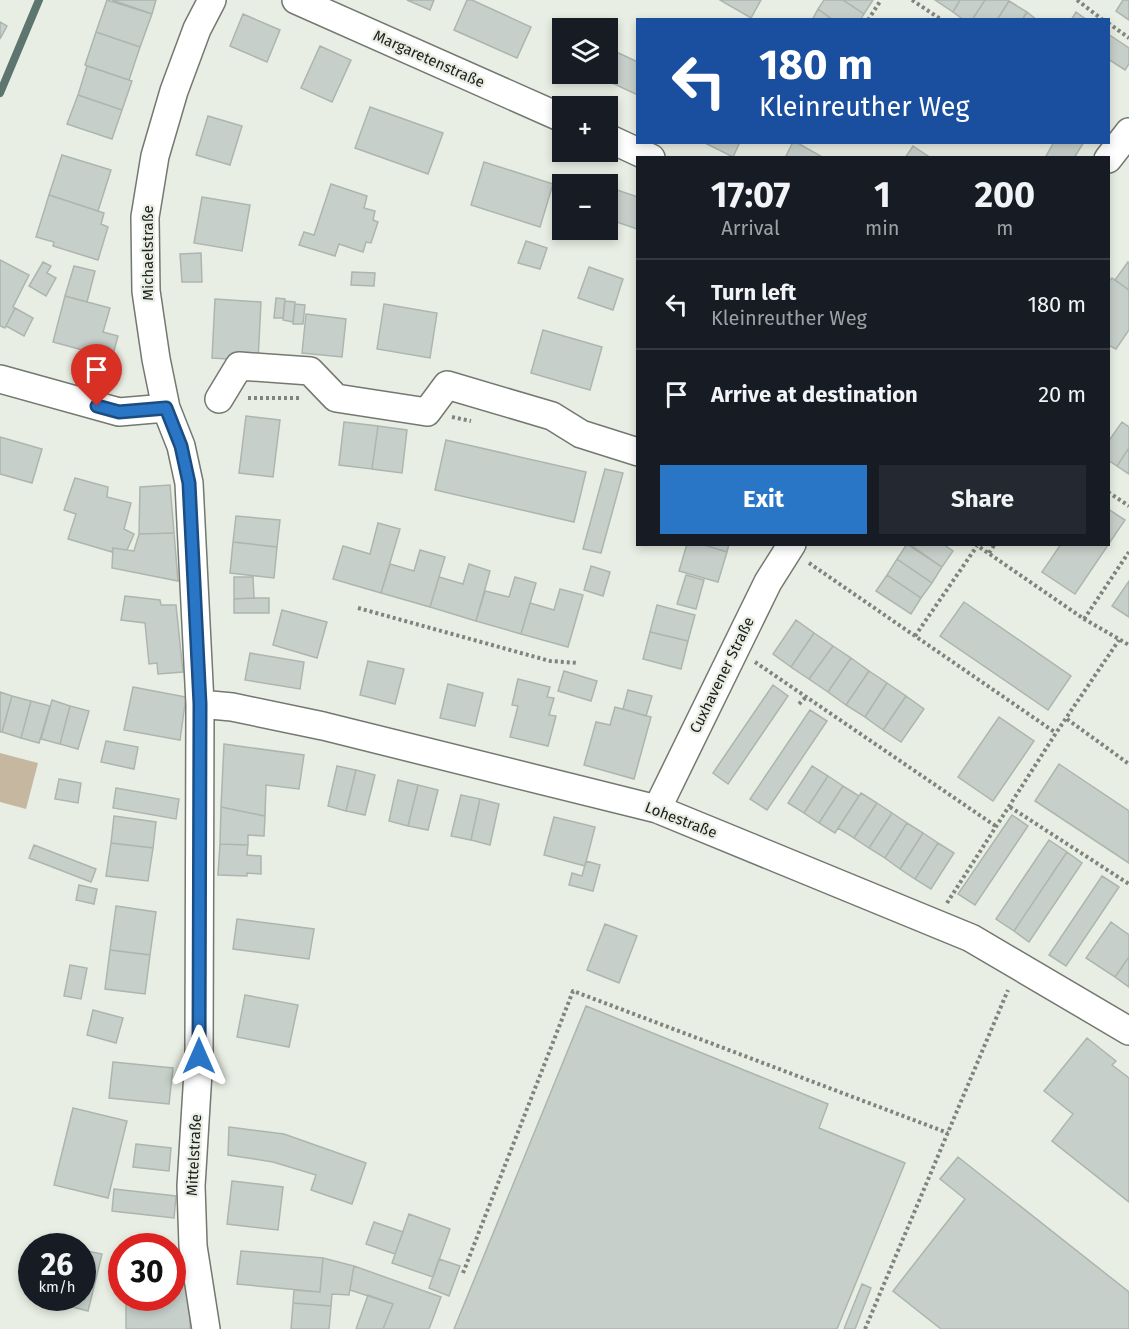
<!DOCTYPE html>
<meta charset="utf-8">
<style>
body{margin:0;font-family:"Fira Sans",sans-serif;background:#242831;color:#f1f3f6;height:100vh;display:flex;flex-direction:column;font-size:22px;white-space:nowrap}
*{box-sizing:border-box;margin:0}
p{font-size:20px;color:#9ea1a6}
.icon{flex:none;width:33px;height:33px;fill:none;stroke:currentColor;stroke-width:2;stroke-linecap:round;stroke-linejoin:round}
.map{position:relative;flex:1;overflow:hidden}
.drawer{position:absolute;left:636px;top:156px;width:474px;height:390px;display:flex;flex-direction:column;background:#171b24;border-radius:0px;box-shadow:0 3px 9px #0003}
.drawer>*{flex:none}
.banner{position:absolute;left:636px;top:18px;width:474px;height:126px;border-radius:0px;box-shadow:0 3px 9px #0003;background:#1a4fa0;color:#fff;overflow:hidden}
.tools{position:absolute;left:552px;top:18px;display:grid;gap:12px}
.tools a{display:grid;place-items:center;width:66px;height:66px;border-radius:0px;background:#171b24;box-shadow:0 3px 9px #0003;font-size:30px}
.speed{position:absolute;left:18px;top:1233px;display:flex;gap:12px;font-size:30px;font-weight:700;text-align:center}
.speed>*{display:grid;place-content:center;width:78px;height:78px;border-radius:50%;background:#171b24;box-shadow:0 3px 9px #0003;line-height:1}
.speed small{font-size:15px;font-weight:400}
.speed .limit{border:9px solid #d22;background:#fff;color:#111}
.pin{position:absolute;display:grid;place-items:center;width:51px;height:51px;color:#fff;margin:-62px -26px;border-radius:50% 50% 50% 0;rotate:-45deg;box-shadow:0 0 6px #0007}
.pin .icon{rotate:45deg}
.me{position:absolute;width:66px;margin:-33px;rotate:0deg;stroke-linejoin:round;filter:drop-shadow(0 0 4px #0008)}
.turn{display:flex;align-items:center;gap:21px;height:126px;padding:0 24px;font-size:27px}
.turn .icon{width:78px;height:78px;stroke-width:2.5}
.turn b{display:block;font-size:42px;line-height:51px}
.eta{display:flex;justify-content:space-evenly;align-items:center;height:102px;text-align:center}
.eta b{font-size:36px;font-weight:700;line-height:42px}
.primary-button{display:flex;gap:12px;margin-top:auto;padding:12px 24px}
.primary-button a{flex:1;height:69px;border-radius:0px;background:#2a76c6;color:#fff;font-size:24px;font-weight:700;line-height:69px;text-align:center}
.primary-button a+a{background:#242831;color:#f1f3f6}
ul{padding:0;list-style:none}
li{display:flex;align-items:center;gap:18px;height:90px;padding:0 24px;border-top:2px solid #363941}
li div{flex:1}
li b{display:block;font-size:22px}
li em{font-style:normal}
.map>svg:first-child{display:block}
.green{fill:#c5b7a0}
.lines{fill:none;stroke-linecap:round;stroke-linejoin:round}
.stream{stroke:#5c756e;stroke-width:8}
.building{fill:#c6cfc9;stroke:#acb5ae;stroke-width:1.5}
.street-casing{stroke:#737870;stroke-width:30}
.path{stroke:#80847d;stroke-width:4;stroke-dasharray:3 3;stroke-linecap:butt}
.street{stroke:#fff;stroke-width:27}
.route-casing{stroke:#1b4d81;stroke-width:15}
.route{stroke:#2a76c6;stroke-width:10}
.labels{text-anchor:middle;stroke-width:4.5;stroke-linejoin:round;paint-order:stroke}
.street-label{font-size:15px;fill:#20221e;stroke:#e9eee4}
</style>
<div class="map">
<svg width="1129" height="1329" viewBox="0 0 1129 1329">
<rect width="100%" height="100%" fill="#e9eee4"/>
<path class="green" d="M0 753 38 763 26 809 0 802Z"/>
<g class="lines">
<path class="stream" d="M0 93 39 0"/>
</g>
<path class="building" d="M107 0 152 14 140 47 96 32Z
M112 0H156L152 14Z
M407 0H434L430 10Z
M467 0H472L531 27 517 58 454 30Z
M720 0H761L751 18Z
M824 0H843L864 14 860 20H833L818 9Z
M843 0H873L864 14Z
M935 0H960L953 12Z
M960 0H985L972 20H964L953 12Z
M985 0H1008L1009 1 997 20H972Z
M1123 0H1129V20L1116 11Z
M1009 1 1027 12 1022 20H997Z
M818 9 833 20H812Z
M1027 12 1037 20H1022Z
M1076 12 1087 20H1071Z
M243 14 280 30 267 62 230 46Z
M0 22 7 26 0 39Z
M96 32 140 47 129 80 85 65Z
M1108 34 1129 48V64L1125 70 1108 59Z
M320 46 351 60 332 102 301 88Z
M614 51 638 62V95L601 78 603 74H608V65Z
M87 66 132 81 122 110 78 95Z
M78 95 122 110 112 139 67 124Z
M370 107 443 133 428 174 355 148Z
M208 116 242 126 230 165 196 155Z
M703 142H740L733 157Z
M793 142H796L824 158H785Z
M1054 142H1084L1074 158H1045Z
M913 146 931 158H905Z
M62 155 111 170 98 211 49 195Z
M484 162 553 184 540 227 471 205Z
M331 184 367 196 364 208 375 211 373 220 378 222 371 243 366 242 363 252 339 244 335 256 299 245 304 232 314 235Z
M614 189 638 197 637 229 608 219V208Z
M49 195 104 213 101 224 108 227 98 260 53 246 54 242 36 237Z
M202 197 250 205 242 251 194 243Z
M526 241 547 248 540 269 518 263Z
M201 253 202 282H182L180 254Z
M0 260 29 275 13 307 15 308 5 328 0 326Z
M43 262 51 266 47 273 56 278 46 296 29 286Z
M1128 262 1129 263V290L1115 280Z
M74 266 95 271 87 302 65 296Z
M589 267 623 279 613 310 578 298Z
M352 272 375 273 374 286 351 285Z
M1112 278 1129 290V330L1116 349 1108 345V282Z
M65 296 110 308 103 332 118 336 112 358 53 342Z
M276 298 285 299 283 318H274Z
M215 299 261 302 258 361 212 358Z
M285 301 295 302 293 322 283 320Z
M295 304 305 305 303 324H293Z
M384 304 437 313 430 358 377 349Z
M15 308 33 318 24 336 6 326Z
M306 314 346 319 342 357 302 353Z
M543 330 602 347 590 390 531 373Z
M246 416 280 420 273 477 239 473Z
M344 422 378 426 372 469 339 465Z
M1122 422 1129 427V448L1117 466 1108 460V442Z
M378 426 407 430 402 473 372 469Z
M0 437 42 449 32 483 0 474Z
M446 440 586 472 574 522 435 490Z
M1129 448V474L1117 466Z
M605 469 623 473 601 553 583 549Z
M75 478 108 487 107 497 131 503 124 529 134 534 127 550 113 548 112 552 68 539 76 514 64 510Z
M170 485 174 533 139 534 140 487Z
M1108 509 1125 520 1075 594 1042 572 1061 544H1108Z
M236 516 280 520 277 547 233 542Z
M378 523 400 529 381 593 333 579 343 546 370 554Z
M174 533 178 581 112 568 113 548 134 551 139 534Z
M233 542 277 547 274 578 230 573Z
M687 544H701L727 552 718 582 679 571Z
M701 544H729L727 552Z
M907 544 942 567 932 583 897 559Z
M909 544H943L953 551 942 567Z
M420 550 445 557 430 607 381 593 390 564 414 571Z
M897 559 932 583 921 598 887 575Z
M469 564 490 571 476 621 430 607 439 577 463 584Z
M591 566 610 572 603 596 584 590Z
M686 575 704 580 696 609 677 604Z
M887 575 921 598 911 614 876 591Z
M234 577H253L254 598 234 599Z
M515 577 536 583 521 634 476 621 485 591 509 597Z
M1129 581V617L1112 606Z
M560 589 583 595 568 647 521 634 530 603 554 610Z
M125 596 160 600 161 605H176L183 672 158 674 157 663 149 664 145 623 121 620Z
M254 598H269V613H234V599Z
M964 602 1071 676 1048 710 940 636Z
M657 605 695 615 688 641 650 632Z
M282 610 327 622 317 658 273 645Z
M796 620 814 633 791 667 773 654Z
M650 632 688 641 681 669 643 659Z
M814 633 833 646 809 679 791 667Z
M833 646 851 658 828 692 809 679Z
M250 653 304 662 300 689 245 680Z
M851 658 869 671 846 705 828 692Z
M368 661 404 669 395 704 360 695Z
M564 671 597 681 591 701 558 691Z
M869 671 887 683 865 717 846 705Z
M518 679 550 687 547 697 554 698 549 715 556 716 548 746 510 737 518 706 512 705Z
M887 683 906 696 883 730 865 717Z
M448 684 483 693 475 726 440 718Z
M773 685 788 696 728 784 713 773Z
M133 687 186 697 180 740 124 730Z
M628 690 652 696 646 716 623 709Z
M0 692 12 696 2 732H0Z
M12 696 31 701 21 738 2 732Z
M906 696 924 709 901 742 883 730Z
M52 700 70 706 60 744 41 739Z
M31 701 50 706 39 743 21 738Z
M70 706 89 711 78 749 60 744Z
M615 707 651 717 634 779 584 765 596 722 610 725Z
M810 710 827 721 767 810 750 799Z
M999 717 1034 741 993 801 958 777Z
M106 741 138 747 134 769 101 762Z
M224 744 304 755 299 789 266 785 265 816 221 807Z
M1059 764 1129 811V863L1035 801Z
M337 766 356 770 346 811 328 806Z
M812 766 828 776 804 813 788 803Z
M356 770 375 775 365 815 346 811Z
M828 776 843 786 819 823 804 813Z
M59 779 81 783 78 803 55 799Z
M398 780 418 785 408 826 389 821Z
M418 785 438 790 428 830 408 826Z
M843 786 859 796 835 833 819 823Z
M116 788 179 799 176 819 113 808Z
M861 793 877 803 854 838 838 828Z
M461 795 480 799 471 840 451 836Z
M480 799 499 804 490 845 471 840Z
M877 803 892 813 869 848 854 838Z
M221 807 265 816 264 836 248 835V845L220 844Z
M892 813 907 823 885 858 869 848Z
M1012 815 1028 826 975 905 958 894Z
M114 816 156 822 153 848 111 843Z
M554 817 595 827 585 866 544 855Z
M907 823 923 833 900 869 885 858Z
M923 833 938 843 915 879 900 869Z
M1049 840 1067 852 1014 931 996 919Z
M111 843 153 848 148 881 106 876Z
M938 843 954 853 931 889 915 879Z
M220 844 248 845 247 855 261 856V874L247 873V876L218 875Z
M34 845 96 869 91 882 29 858Z
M1067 852 1082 863 1029 942 1014 931Z
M586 861 600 865 593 891 569 885 572 873 582 876Z
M1102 876 1119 887 1066 966 1049 955Z
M79 885 97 889 94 904 76 900Z
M116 906 156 912 150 955 110 950Z
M237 919 314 929 309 959 233 949Z
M1111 922 1129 935V957L1115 977 1086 958Z
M605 924 637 936 619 983 587 970Z
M110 950 150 955 145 994 105 989Z
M1129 957V987L1115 977Z
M70 965 87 968 81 999 64 996Z
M245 995 298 1005 289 1047 237 1037Z
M586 1006 828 1104 819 1128 905 1163 837 1329H454Z
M93 1010 123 1018 116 1043 87 1035Z
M1087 1038 1116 1061 1112 1065 1129 1078V1202L1052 1141 1073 1114 1044 1091Z
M113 1062 173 1068 169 1104 109 1098Z
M73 1108 127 1121 108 1198 54 1185Z
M229 1127 284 1134 366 1163 352 1204 311 1190 316 1175 273 1162 228 1155Z
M136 1144 171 1148 169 1171 133 1167Z
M958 1157 1129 1292V1329H941L893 1291 965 1199 940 1179Z
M232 1181 283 1187 278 1230 227 1224Z
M114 1189 176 1196 174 1218 112 1211Z
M409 1214 450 1229 433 1277 392 1263Z
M374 1222 403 1232 395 1254 366 1244Z
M53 1242 69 1246H52Z
M82 1250 102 1254 88 1311 39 1298H82Z
M241 1251 323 1258 320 1292 237 1284Z
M323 1258 354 1266 349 1295 332 1294 331 1306 293 1303 294 1290 320 1292Z
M439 1259 460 1266 449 1296 429 1288Z
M354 1266 441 1297 429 1329H383L393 1304 350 1290Z
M172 1272H190V1329H126V1298H172Z
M862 1284 871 1288 855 1329H844Z
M368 1295 393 1304 383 1329H356Z
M293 1303 331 1306 329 1329H291Z"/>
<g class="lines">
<g class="street-casing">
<path id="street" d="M296 0 562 118
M608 138 651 158
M1108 159 1129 132
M0 379 119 412 166 408
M219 399 239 366 310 371 336 398 427 412 447 385 552 416 581 434 638 452
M200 704 232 707 323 726 657 809 971 938 1129 1031
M657 809 768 582 792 544
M206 1329 193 1246 191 1186 199 1056 200 704 189 483 181 446 166 408 156 359 146 291 145 217 155 156 174 91 197 29 212 0"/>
</g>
<path class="path" d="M912 0 942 20
M1077 0 1103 20
M868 20 881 0
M1108 23 1129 38
M248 398H301
M452 417 471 421
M1108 492 1129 506
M975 544 1084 619 1129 645
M989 553 995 544
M809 563 1056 733
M358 608 550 661 578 663
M1084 619 1129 552
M915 636 977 546
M755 662 997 827
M799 704 806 697
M1067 719 1129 764
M1010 807 1129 884
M947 903 1056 733 1119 640
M463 1273 573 991 948 1133
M865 1329 1008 990"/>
<use href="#street" class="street"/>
</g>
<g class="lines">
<g class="route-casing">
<path id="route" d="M97 406 119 412 166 408 181 446 189 483 200 704 199 1056"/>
</g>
<use href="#route" class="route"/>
</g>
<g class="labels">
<g class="street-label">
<text transform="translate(429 59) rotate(24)" y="5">Margaretenstraße</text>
<text transform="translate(148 253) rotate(-90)" y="5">Michaelstraße</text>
<text transform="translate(722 675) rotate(-64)" y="5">Cuxhavener Straße</text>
<text transform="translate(681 820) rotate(21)" y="5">Lohestraße</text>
<text transform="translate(194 1155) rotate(-87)" y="5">Mittelstraße</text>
</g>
</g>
</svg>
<div class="tools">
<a><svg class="icon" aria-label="layers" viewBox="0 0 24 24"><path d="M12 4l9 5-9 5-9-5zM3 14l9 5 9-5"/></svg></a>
<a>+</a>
<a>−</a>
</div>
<div class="speed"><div>26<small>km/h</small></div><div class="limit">30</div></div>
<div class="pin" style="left:97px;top:406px;background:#d93025"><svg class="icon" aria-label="arrive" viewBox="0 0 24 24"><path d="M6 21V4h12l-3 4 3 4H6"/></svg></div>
<svg class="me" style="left:199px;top:1056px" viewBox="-20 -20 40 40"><path d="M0-17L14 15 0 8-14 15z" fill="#2a76c6" stroke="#fff" stroke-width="4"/></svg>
<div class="banner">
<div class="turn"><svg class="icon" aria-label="left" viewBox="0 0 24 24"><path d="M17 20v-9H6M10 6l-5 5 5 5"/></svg><div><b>180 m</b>Kleinreuther Weg</div></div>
</div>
<section class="drawer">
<div class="eta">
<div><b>17:07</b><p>Arrival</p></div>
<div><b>1</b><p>min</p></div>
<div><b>200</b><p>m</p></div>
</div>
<ul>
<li><svg class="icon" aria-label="left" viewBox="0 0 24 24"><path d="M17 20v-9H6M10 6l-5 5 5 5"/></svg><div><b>Turn left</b><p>Kleinreuther Weg</p></div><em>180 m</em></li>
<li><svg class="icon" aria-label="arrive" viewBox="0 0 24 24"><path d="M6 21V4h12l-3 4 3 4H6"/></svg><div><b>Arrive at destination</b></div><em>20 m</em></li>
</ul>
<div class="primary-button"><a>Exit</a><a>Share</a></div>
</section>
</div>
